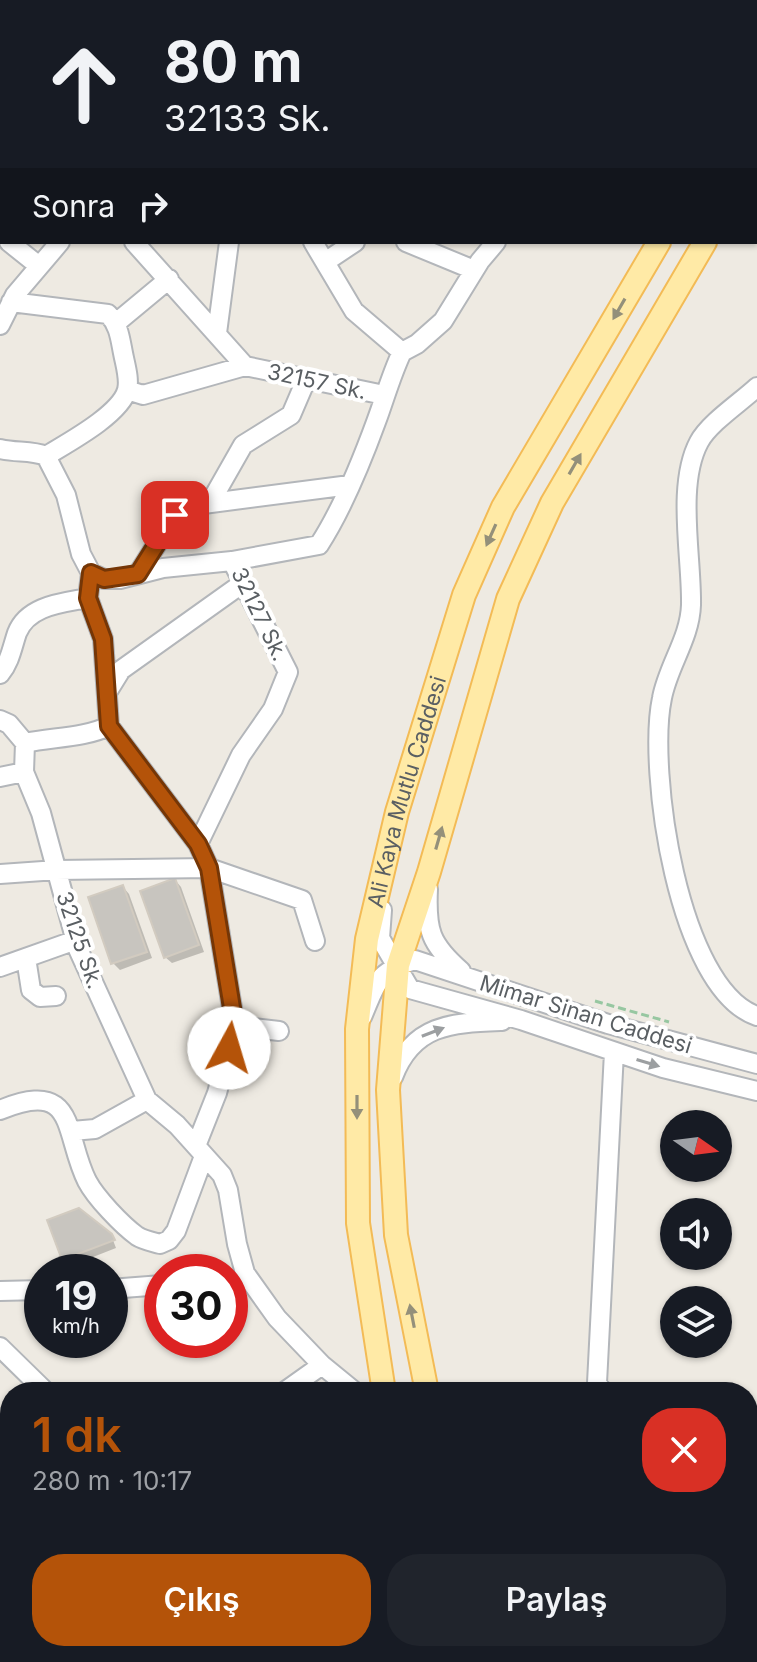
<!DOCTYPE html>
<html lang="tr">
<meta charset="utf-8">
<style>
body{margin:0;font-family:Inter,sans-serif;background:#20242c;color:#f1f3f6;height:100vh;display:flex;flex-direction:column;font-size:30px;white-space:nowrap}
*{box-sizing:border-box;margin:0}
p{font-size:26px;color:#9ea1a6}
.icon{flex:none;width:44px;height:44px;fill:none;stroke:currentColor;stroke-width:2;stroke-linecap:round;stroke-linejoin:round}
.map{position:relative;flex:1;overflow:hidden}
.panel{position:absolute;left:0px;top:1382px;width:758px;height:280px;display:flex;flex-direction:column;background:#171b24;border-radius:32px 32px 0 0;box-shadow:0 2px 6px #0004}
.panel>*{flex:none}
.top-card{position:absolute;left:0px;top:0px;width:758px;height:244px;box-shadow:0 2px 6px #0004;background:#171b24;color:#f1f3f6;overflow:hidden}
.needle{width:52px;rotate:104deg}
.fabs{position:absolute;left:660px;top:1110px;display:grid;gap:16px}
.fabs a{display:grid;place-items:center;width:72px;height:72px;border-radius:50%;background:#171b24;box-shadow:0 2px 6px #0004;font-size:40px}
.speed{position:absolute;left:24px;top:1254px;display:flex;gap:16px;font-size:40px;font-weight:700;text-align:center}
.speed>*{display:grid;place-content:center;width:104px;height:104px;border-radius:50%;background:#171b24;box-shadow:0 2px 6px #0004;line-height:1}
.speed small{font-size:20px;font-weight:400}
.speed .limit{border:12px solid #d22;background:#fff;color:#111}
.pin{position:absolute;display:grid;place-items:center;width:68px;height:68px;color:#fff;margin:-34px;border-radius:16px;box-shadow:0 4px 12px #0006}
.me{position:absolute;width:88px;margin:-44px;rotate:6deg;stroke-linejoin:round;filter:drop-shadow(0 0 6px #0008)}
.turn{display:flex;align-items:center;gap:28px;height:168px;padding:0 32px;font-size:36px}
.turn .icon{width:104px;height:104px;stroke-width:2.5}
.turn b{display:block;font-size:56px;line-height:68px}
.then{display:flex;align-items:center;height:76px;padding:0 32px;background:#0003;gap:16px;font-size:30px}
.round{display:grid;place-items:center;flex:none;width:84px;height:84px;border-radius:32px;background:#20242c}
.overview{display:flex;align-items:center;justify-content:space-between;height:136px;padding:0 32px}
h1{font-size:48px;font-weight:600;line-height:60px;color:#b45309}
.action{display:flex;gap:16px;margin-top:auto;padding:16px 32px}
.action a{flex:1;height:92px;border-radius:32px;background:#b45309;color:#fff;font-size:32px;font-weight:600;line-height:92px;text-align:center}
.action a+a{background:#20242c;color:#f1f3f6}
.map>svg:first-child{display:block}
.shadow{fill:#0003}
.building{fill:#c8c5bf;stroke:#d2cbc0;stroke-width:2}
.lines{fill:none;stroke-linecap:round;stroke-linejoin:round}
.minor-casing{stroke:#b3b6ba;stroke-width:22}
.major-casing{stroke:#f3bb56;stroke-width:26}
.path{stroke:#97c7a1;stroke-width:3;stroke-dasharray:8 4;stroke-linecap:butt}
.minor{stroke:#fff;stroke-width:18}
.major{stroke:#ffeaa6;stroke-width:22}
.oneway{fill:#94907a}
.oneway2{fill:#9c9fa1}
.route-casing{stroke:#753606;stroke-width:20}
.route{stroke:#b45309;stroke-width:14}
.labels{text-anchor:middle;stroke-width:8;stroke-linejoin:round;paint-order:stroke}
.street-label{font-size:22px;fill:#5a5f63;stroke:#fff}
</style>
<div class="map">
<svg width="757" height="1662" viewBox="0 0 757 1662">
<rect width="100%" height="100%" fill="#eeeae2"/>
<path class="shadow" d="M175 880 181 887 204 952 172 963 165 957Z
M123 887 129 894 152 958 120 970 113 963Z
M111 1235 116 1248 70 1266 64 1259Z"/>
<path class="building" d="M175 878 199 945 164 958 140 891Z
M123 885 147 952 111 964 88 897Z
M79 1208 112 1234 115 1240 62 1260 47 1220Z"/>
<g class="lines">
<g class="minor-casing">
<path id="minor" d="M507 0 508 2
M114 2 116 0
M253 2 255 0
M435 2 438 0
M615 2 616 0
M0 118 2 117
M9 242 39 266
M134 242 245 366 384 395
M313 242 354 311 402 352
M406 242 474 270
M325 262 355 242
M11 302 108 314C119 325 120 338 123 353 125 364 130 379 127 390 120 415 67 443 46 456
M116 323 169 279
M0 325 15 295 60 242
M217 333 229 242
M402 352 417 344 443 321 480 261 496 242
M757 387C741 402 709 423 699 442 676 485 692 557 691 605 690 638 668 666 662 698 647 769 678 989 757 1016
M127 390 143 395 245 366
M0 449C16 453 31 450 46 456L66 495 81 554 91 573
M210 503 243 445 291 415 306 380
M91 573 88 598 103 639 109 726 198 844 209 868 235 1026 217 1093 196 1146
M91 573 104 579H120L163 568 232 561 319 545C343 508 361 463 376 422 385 398 391 375 402 352
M138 574 175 515 188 506 350 485
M0 674C10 662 12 648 17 633 28 605 63 603 88 598
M108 691 121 670 243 583
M0 720 9 724 25 743 24 772 41 813 78 949 147 1100 177 1125 222 1175 228 1190 237 1244 245 1273 277 1318 322 1365 355 1392
M25 743C53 737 84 738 109 726
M0 777 24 772
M198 844 241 755 273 709 288 672 232 561
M0 874 57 870 209 868 302 900 315 941
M428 889C426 930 430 944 461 971
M382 910 380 938 410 989 521 1020 663 1068 757 1091
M26 958 31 990 40 997 56 996
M0 967 76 940
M362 1017C377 982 376 972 415 960L608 1024 757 1064
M235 1026 279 1031
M393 1077C413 1024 451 1023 502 1021
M0 1110C78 1078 63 1133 87 1181 96 1198 122 1225 137 1236 143 1240 153 1242 160 1244L169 1240 176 1231 204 1156
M72 1131 95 1129 147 1100
M110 1289 162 1285
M0 1291 42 1290
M0 1347 46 1392
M284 1392 322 1365
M603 1392 597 1383 614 1052
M748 1467 757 1468
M0 1619 10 1620"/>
</g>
<g class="major-casing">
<g id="major">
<path d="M756 85 757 84"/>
<path d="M756 158 757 156"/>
<path id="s1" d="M384 1392 358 1223 357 1029 367 939 397 812 464 595 503 507 659 242"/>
<path d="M427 1392 396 1235 388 1090 398 965 429 872 508 599 552 503 705 242"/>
<path d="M463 1652 467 1662"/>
<path d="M504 1652 507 1662"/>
</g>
</g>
<path class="path" d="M756 53 757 52
M756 182 757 180
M595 1001 669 1022"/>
<use href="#minor" class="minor"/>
<use href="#major" class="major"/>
</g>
<defs><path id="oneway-solid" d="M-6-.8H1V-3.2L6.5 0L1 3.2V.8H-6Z" transform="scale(2)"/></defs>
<g class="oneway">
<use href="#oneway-solid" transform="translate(619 309) rotate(120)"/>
<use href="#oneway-solid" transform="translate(575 464) rotate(-60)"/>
<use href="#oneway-solid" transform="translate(491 535) rotate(114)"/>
<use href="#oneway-solid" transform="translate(439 838) rotate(-74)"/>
<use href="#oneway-solid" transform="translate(357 1107) rotate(90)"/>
<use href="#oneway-solid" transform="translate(412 1316) rotate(-101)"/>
</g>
<g class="oneway2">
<use href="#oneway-solid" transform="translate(433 1032) rotate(-21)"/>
<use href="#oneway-solid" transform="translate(648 1063) rotate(17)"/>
</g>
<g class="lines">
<g class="route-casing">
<path id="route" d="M175 515 138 574 104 579 91 573 88 598 103 639 109 726 198 844 209 868 235 1026 229 1048"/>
</g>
<use href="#route" class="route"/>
</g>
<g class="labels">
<g class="street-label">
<text transform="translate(317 381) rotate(12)" y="8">32157 Sk.</text>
<text transform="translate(260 614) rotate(64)" y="8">32127 Sk.</text>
<text dy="8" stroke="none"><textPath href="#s1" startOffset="608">Ali Kaya Mutlu Caddesi</textPath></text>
<text transform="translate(80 940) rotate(71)" y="8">32125 Sk.</text>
<text transform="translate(586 1014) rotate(17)" y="8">Mimar Sinan Caddesi</text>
</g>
</g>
</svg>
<div class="fabs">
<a><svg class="needle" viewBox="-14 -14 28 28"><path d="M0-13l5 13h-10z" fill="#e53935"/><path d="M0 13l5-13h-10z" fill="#9ea1a6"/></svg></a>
<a><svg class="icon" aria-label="sound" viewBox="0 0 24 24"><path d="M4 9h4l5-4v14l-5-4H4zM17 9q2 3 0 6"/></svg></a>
<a><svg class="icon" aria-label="layers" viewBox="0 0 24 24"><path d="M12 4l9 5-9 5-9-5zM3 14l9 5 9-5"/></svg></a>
</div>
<div class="speed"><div>19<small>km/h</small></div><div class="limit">30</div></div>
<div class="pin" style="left:175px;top:515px;background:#d93025"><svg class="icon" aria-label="arrive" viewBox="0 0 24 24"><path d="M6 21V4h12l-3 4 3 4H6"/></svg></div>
<svg class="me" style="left:229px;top:1048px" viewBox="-20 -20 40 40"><circle r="19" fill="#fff"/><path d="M0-13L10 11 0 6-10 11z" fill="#b45309"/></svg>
<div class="top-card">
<div class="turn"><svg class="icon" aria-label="ahead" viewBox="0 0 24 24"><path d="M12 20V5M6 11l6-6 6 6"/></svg><div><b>80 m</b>32133 Sk.</div></div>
<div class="then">Sonra<svg class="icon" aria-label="right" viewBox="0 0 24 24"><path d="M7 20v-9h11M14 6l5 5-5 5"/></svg></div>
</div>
<section class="panel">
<div class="overview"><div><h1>1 dk</h1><p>280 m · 10:17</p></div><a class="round" style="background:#d93025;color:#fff"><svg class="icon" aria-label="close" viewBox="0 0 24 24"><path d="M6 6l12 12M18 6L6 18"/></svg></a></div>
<div class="action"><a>Çıkış</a><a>Paylaş</a></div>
</section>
</div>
